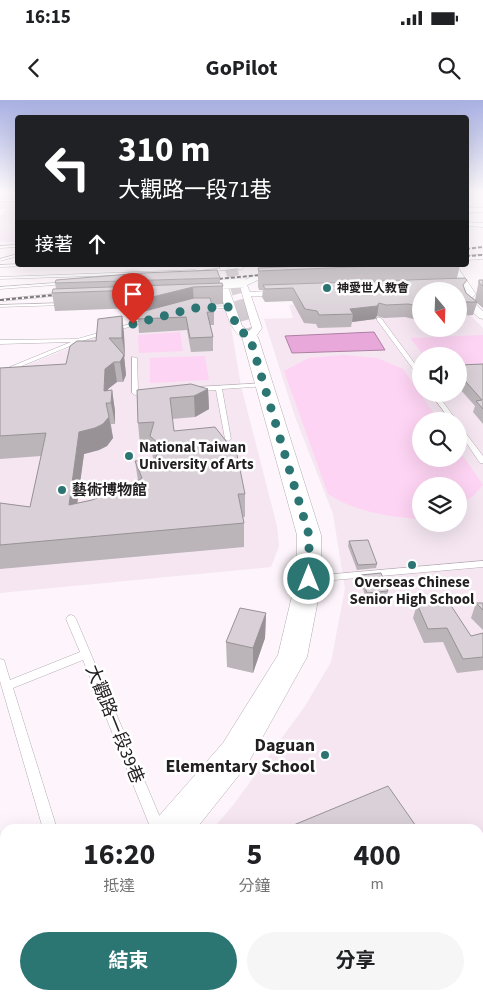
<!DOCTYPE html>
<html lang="zh-TW">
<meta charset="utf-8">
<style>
body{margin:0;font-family:"Source Sans 3","Noto Sans TC",sans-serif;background:#f6f6f6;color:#202124;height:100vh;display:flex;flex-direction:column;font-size:19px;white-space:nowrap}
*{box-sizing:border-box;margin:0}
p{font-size:16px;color:#757577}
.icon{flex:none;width:28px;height:28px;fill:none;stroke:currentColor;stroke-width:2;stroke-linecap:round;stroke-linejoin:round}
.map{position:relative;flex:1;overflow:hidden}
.details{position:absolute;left:0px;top:724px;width:484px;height:176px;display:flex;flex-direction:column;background:#fff;border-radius:15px 15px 0 0;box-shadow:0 5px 20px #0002}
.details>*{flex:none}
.top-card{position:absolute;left:15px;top:15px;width:454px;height:152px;border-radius:5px;box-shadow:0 5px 20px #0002;background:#202124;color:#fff;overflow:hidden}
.needle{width:32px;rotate:161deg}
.tools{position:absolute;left:412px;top:182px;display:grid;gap:10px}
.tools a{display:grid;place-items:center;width:55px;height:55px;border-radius:50%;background:#fff;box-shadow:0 5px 20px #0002;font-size:25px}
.pin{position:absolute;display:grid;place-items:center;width:42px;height:42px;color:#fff;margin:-51px -21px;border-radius:50% 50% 50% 0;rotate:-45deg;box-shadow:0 0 5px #0007}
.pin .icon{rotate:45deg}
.me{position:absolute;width:55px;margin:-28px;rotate:0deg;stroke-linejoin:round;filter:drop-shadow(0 0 4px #0008)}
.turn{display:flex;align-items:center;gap:18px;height:105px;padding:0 20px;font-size:22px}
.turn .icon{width:65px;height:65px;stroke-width:2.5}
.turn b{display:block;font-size:35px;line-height:42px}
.then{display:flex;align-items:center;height:48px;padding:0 20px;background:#0003;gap:10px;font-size:19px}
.eta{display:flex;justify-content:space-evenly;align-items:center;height:85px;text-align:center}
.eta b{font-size:30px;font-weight:700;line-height:35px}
.primary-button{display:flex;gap:10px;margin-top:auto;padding:10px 20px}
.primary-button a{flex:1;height:58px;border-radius:30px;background:#2b7573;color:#fff;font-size:20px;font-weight:700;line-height:58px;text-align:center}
.primary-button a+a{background:#f6f6f6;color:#202124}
.status{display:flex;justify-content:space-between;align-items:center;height:35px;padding:0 25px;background:#fff;direction:ltr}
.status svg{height:14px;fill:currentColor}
header{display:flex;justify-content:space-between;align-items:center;height:65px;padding:0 20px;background:#fff;font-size:22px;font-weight:700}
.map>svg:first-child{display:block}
.built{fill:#f5e6f1;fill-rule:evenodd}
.green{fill:#fdd4f3}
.water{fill:#e8a9da;stroke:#ad80a3}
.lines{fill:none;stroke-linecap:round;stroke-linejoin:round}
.secondary-tunnel-far1{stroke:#d1cad0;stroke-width:12;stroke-dasharray:12 6;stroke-linecap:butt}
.secondary-tunnel{stroke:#d1cad0;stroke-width:16;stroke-dasharray:16 8;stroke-linecap:butt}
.lane-casing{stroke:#b4acb2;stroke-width:1}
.street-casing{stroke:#b4acb2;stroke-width:1}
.secondary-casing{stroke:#b4acb2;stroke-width:1}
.lane{fill:#fff;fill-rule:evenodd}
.street{fill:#fff;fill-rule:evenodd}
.secondary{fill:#fff;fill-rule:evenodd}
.rail{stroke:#615d60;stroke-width:2;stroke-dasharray:4 2;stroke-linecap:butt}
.street-bridge-casing{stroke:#b4acb2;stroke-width:9;stroke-linecap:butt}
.street-bridge{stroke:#fff;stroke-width:9}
.wall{fill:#bbb4b9}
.shaded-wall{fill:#989296}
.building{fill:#d9d1d7;stroke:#989296}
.route{stroke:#2b7573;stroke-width:9;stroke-dasharray:0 16.2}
.poi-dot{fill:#2b7573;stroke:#fff;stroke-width:2}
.labels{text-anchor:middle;stroke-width:5;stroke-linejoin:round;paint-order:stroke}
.far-poi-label{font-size:12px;font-weight:bold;fill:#232022;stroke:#fff;text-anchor:start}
.poi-label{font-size:15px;font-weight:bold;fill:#232022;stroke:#fff;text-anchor:start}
.near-street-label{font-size:18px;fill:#232022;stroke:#fff}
.near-poi-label{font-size:18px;font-weight:bold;fill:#232022;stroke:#fff;text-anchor:end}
</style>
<div class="status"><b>16:15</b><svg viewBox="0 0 49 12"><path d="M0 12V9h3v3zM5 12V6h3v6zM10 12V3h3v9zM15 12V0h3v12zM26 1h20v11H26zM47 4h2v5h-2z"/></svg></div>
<header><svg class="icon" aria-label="back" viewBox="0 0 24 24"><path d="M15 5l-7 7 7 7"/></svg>GoPilot<svg class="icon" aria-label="search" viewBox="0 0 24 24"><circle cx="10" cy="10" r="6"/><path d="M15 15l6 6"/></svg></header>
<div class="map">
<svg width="483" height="899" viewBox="0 0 483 899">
<rect width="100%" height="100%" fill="#fdf5fb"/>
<path class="built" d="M0 100H17V142H0V116L8 109H0Z
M421 198V229H459V204L483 228V899H26L31 895H479V729H213L234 704 305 606 331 562 345 489 333 414 294 314 264 219 293 218 289 205ZM421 256H459V294H421ZM421 321H459V359H421ZM421 386H459V424H421Z
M228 209 241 286 277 426 279 446 271 467 0 493V276L101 235 188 212Z"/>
<path class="green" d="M180 232 183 251 139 253 138 235Z
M483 235V269L459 270V256H424L410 238Z
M343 255 377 258 403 269 439 321H421V359H459V350L483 385 474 395 459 406V386H421V418L418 419C386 416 356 412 328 394L284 271 309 258Z
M205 256 209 280 150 283V258Z"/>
<path class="water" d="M374 232 385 250 292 253 285 236Z"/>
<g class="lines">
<path class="secondary-tunnel-far1" d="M230 165 242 207"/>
<path class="secondary-tunnel" d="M241 205 250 237"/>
<g class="lane-casing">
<path id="lane" d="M0 99H18V101H0Z
M18 145V147L0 148V146Z
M18 154V156L0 161V159Z
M18 164 34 165 32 166 0 167V165Z
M240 166 241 168 190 174 188 173 0 179V177L195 170 197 171Z
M69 182 67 184 0 189V187Z
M62 193H64V195L3 201 1 200 3 199Z
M67 203V205H65L0 207V205Z
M230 206H232V208L203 209 201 208 203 207Z
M377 218H381L421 272V278L419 277 377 220Z
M147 219 152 220 82 241 0 275V271L71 242 0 244V240L77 239Z
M132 257 137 258 138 291H151V293L135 295 132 293Z
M264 283 266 284V286L222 289 231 339 228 341 225 339 216 290 197 291 194 289 197 287Z
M431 294H437L457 321H451Z
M459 326 461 327 483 356V363H480L459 332Z
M483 461V467L311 482 308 481 306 479 308 477 311 476Z
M71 515 74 516 76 519 165 729H151L83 560 13 588 57 729H43L0 581V559L4 560 10 580 80 552 66 519 68 516Z"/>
</g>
<g class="street-casing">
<path id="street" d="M466 92H483V94H466Z
M466 108H483V112H466Z
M466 122 483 123V127L466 126Z
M483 155V159L466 160V156Z
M219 165H227L228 168 221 170Z
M235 165H243L244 167 240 170Z
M448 165H456L476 194 472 198 473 202 483 211V219L479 218 465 205 462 197 466 193Z
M281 172 285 175 284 177 258 180 247 185 250 192 286 190 291 193 286 196H251L262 228 254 239C230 245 223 200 219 184L223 181 227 184 242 226 249 231 252 228 239 183 253 176Z"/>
</g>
<g class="secondary-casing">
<path id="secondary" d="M250 232 255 234 258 237 321 435 322 479 307 557 247 665 196 729H153L159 716 223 643 278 555 296 479 297 435 242 237 245 234Z
M5 844V889L0 891V846Z"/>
</g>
<use href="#lane" class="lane"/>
<use href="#street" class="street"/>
<use href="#secondary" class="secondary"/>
<path class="rail" d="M466 149 483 147
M466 156 483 155
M296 167 318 165
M261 169 298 165
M207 180 271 174
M0 200 65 194"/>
<g class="street-bridge-casing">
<path id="street-bridge" d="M223 184 243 183"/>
</g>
<use href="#street-bridge" class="street-bridge"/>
</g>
<path class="wall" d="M327 165H460L457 178 465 189 466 193 475 200 479 180H483V208L477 203 473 215 459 216V191H421V223L418 220 405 217 384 218 377 216 375 219 352 222 351 227 318 228 316 224 304 223 292 201 265 202 262 197 263 190H259L258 187V168Z
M220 178V183L223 186V204L212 205 214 212V225H210L213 237V251L191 252 187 230 139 233 137 208 55 211 52 193 56 189 55 183Z
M122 216 124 235 125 257H124L126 275 123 282H117L108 289V290H112L115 311V324H111L113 338 107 346 99 350 84 354 77 403 92 400 128 387 138 381 135 361 154 360 153 358 151 344 140 345 138 323 137 290 208 289 209 309 195 317 172 319 174 331 245 394V417H243L244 423V447L0 469V403L30 407 41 356 0 359V268L66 264 96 241Z
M483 264V324L473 312 475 306 459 288V265Z
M349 441 377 464 376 468 357 470 348 446Z
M361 475 388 491 387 496 366 498 360 480Z
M476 503H483V530L471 518Z
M417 504 471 536 483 533V570L457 573 443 542 424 543 413 518Z
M266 513 265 538 253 573 227 567 226 542Z
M389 895H457L459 899H391Z"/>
<path class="shaded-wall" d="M193 187 194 205 138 219 136 201Z
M379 203 377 216 375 219 352 222 353 214 350 209Z
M122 216 124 235 125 257 122 238Z
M124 255 126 275 123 282 120 262Z
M114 262 117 282 108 289V303L104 291 105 269Z
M208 289 209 309 195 317 194 296Z
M112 290 115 311V324L111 303Z
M109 317 113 338 107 346 99 350 84 354 74 428 69 405 79 332Z
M266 513 265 538 253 573V548Z
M483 824V825L479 830V826Z
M372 895H382L375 899H365Z"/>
<path class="building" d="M327 165H400L259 171 258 168Z
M217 170 220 178 55 183 56 180 142 173Z
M465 178 467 180 463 185 466 193 477 202H459V191H421V207L420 206 408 204 386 205 379 203 377 206 350 209 353 214 319 215 317 211 305 209 293 188 265 189 263 185Z
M479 180H483V186L479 183Z
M222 183 223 186 193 187 136 201 135 190 52 193 53 189Z
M194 198H210L214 212H207L213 237 190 238 186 217 137 219V213Z
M122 216V238H109L124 255 120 262H114L105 269 104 291 112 290 111 303H106L109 317 103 324 95 328 79 332 69 405 92 400 128 387 142 378 135 361 155 360 160 345 150 336 154 322 138 323 137 290 191 284 208 289 194 296 170 298 174 331 215 327 237 355 245 394H238L244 423 0 445V403L30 407 46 333 0 336V268L66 264 70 246 77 241H96L98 219Z
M483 264V309L476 301 482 300 459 274V265Z
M368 440 377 464 358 465 349 441Z
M381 473 388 491 367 493 361 475Z
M448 501 471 536 483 533V557L463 559 447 528 428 529 417 504Z
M476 503H483V510Z
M240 508 266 513 253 548 226 542Z
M388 686 418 729H284Z
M479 814 483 820V824L479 826Z
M254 895H372L365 899H247Z
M400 895H457L459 899H402Z"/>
<linearGradient id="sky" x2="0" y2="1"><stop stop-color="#a8b0e2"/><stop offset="0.42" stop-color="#fefafd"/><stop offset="1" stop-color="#fefafd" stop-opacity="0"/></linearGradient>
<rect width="483" height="218" fill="url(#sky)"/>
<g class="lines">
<path class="route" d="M133 224 194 208 230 207 237 228 250 238 309 435V479"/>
</g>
<g class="poi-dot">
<circle cx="327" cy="188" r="5"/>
<circle cx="129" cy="356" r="5"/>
<circle cx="62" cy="390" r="5"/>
<circle cx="412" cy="465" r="5"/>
<circle cx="325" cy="655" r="5"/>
</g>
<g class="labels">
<g class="far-poi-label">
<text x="337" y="192">神愛世人教會</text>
</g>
<g class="poi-label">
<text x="139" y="352">National Taiwan<tspan x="139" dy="17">University of Arts</tspan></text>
<text x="72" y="395">藝術博物館</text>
<text x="412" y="487" text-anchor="middle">Overseas Chinese<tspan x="412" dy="17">Senior High School</tspan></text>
</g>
<g class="near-street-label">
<text transform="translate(115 624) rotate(68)" y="6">大觀路一段39巷</text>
</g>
<g class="near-poi-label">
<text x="315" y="651">Daguan<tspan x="315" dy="21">Elementary School</tspan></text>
</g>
</g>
</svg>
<div class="tools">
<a><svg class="needle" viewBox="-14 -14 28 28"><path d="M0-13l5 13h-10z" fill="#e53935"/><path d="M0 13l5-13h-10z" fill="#757577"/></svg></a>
<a><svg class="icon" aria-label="sound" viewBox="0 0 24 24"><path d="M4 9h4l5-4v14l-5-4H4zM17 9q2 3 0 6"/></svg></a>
<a><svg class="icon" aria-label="search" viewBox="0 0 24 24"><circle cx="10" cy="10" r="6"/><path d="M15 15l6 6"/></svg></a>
<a><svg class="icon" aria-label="layers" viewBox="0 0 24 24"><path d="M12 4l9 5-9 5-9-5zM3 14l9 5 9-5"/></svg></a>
</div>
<div class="pin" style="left:133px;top:224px;background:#d93025"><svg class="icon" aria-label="arrive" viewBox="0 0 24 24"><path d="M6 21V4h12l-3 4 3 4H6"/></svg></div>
<svg class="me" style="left:309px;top:479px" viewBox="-20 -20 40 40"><circle r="17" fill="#2b7573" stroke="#fff" stroke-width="3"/><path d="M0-11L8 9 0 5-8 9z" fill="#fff"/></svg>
<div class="top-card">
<div class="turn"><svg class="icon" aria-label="left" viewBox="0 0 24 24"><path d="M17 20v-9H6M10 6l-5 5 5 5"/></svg><div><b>310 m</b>大觀路一段71巷</div></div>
<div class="then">接著<svg class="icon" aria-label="ahead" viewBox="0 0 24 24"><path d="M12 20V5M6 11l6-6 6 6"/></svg></div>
</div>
<section class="details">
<div class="eta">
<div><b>16:20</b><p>抵達</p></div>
<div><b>5</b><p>分鐘</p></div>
<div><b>400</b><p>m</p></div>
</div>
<div class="primary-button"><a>結束</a><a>分享</a></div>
</section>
</div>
